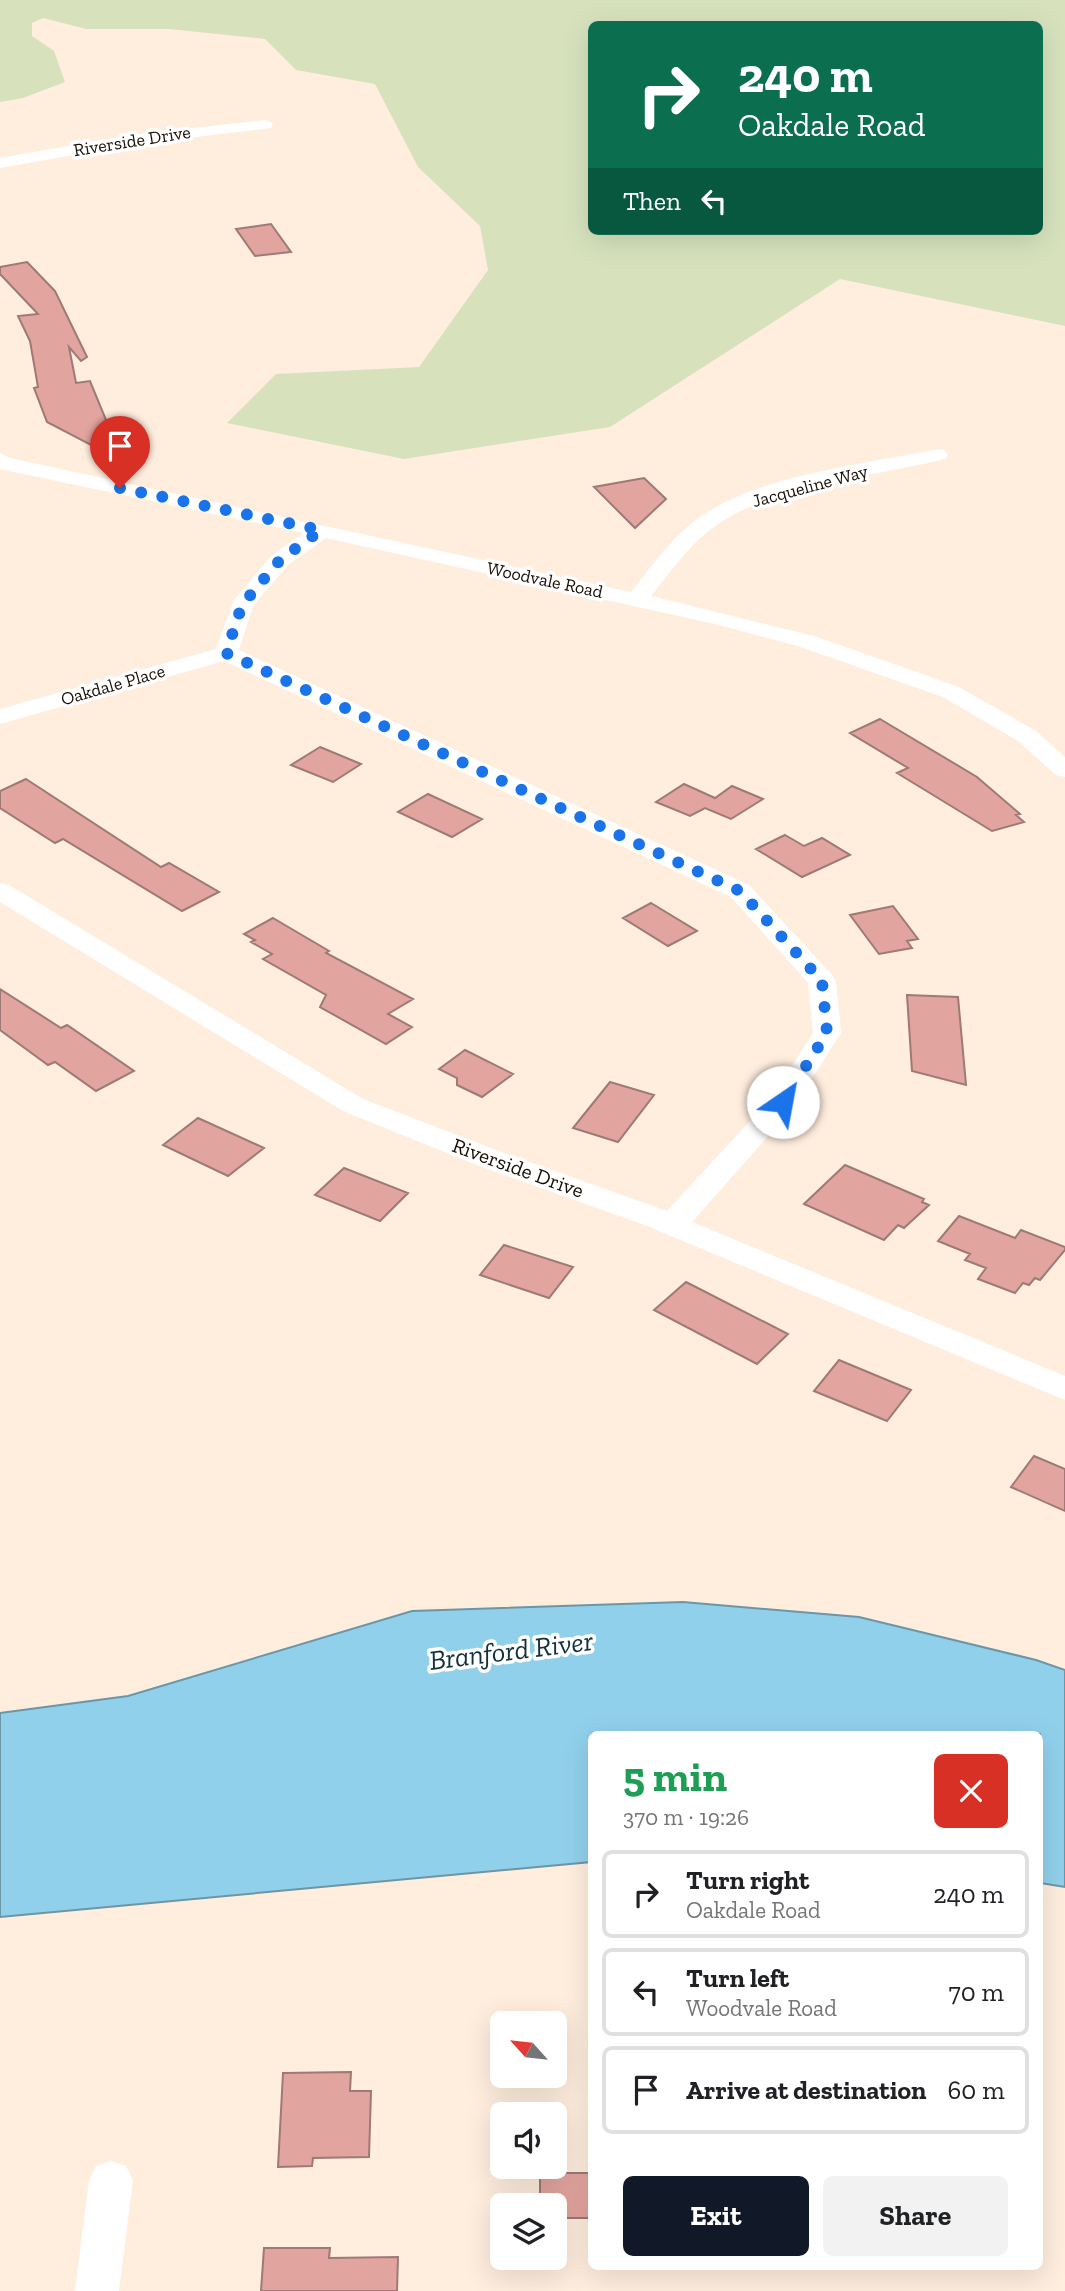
<!DOCTYPE html>
<meta charset="utf-8">
<style>
body{margin:0;font-family:"Zilla Slab",serif;background:#f2f2f2;color:#202124;height:100vh;display:flex;flex-direction:column;font-size:26px;white-space:nowrap}
*{box-sizing:border-box;margin:0}
p{font-size:23px;color:#757577}
.icon{flex:none;width:38px;height:38px;fill:none;stroke:currentColor;stroke-width:2;stroke-linecap:round;stroke-linejoin:round}
.map{position:relative;flex:1;overflow:hidden}
.side{position:absolute;left:588px;top:1731px;width:455px;height:539px;display:flex;flex-direction:column;background:#fff;border-radius:10px;box-shadow:0 7px 28px #0002}
.side>*{flex:none}
.banner{position:absolute;left:588px;top:21px;width:455px;height:214px;border-radius:10px;box-shadow:0 7px 28px #0002;background:#0b6e4f;color:#fff;overflow:hidden}
.needle{width:46px;rotate:297deg}
.tools{position:absolute;left:490px;top:2011px;display:grid;gap:14px}
.tools a{display:grid;place-items:center;width:77px;height:77px;border-radius:10px;background:#fff;box-shadow:0 7px 28px #0002;font-size:35px}
.pin{position:absolute;display:grid;place-items:center;width:60px;height:60px;color:#fff;margin:-72px -30px;border-radius:50% 50% 50% 0;rotate:-45deg;box-shadow:0 0 7px #0007}
.pin .icon{rotate:45deg}
.me{position:absolute;width:77px;margin:-38px;rotate:33deg;stroke-linejoin:round;filter:drop-shadow(0 0 5px #0008)}
.turn{display:flex;align-items:center;gap:24px;height:147px;padding:0 35px;font-size:32px}
.turn .icon{width:91px;height:91px;stroke-width:2.5}
.turn b{display:block;font-size:49px;line-height:60px}
.then{display:flex;align-items:center;height:66px;padding:0 35px;background:#0003;gap:14px;font-size:26px}
.round{display:grid;place-items:center;flex:none;width:74px;height:74px;border-radius:10px;background:#f2f2f2}
.summary{display:flex;align-items:center;justify-content:space-between;height:119px;padding:0 35px}
h1{font-size:42px;font-weight:800;line-height:52px;color:#1e9e55}
.button{display:flex;gap:14px;margin-top:auto;padding:14px 35px}
.button a{flex:1;height:80px;border-radius:10px;background:#111827;color:#fff;font-size:28px;font-weight:800;line-height:80px;text-align:center}
.button a+a{background:#f2f2f2;color:#202124}
ul{padding:0;list-style:none}
li{display:flex;align-items:center;gap:21px;height:88px;margin:0 14px 10px;padding:0 21px;border:4px solid #e0e0e0;border-radius:10px}
li div{flex:1}
li b{display:block;font-size:26px}
li em{font-style:normal}
.map>svg:first-child{display:block}
.green{fill:#d7e2bd;fill-rule:evenodd}
.water{fill:#91d0eb;stroke:#6c96a6;stroke-width:2}
.building{fill:#e2a49e;stroke:#9e7975;stroke-width:2}
.lines{fill:none;stroke-linecap:round;stroke-linejoin:round}
.street{fill:#fff;fill-rule:evenodd}
.route{stroke:#1a73e8;stroke-width:12;stroke-dasharray:0 21.6}
.labels{text-anchor:middle;stroke-width:7;stroke-linejoin:round;paint-order:stroke}
.far-street-label{font-size:18px;fill:#160d04;stroke:#fff}
.street-label{font-size:21px;fill:#160d04;stroke:#fff}
.near-water-label{font-size:28px;font-style:italic;fill:#12313c;stroke:#fff}
</style>
<div class="map">
<svg width="1065" height="2291" viewBox="0 0 1065 2291">
<rect width="100%" height="100%" fill="#ffeede"/>
<path class="green" d="M0 0H1065V326L840 279 610 427 404 459 227 423 276 374 419 367 488 270 480 226 418 167 375 84 296 70 265 39 169 29H86L43 18 32 23V36L54 51 65 82 23 98 0 102ZM592 24H1040V231H592Z"/>
<path class="water" d="M683 1602 859 1617 1036 1660 1065 1670V1887L1040 1883V1734H592L591 1862 0 1917V1713L128 1696 412 1611Z"/>
<path class="building" d="M271 224 291 252 255 256 236 229Z
M27 262 55 291 87 357 81 361 69 347 76 383 90 381 113 437 91 445 47 422 34 388 38 387 30 341 18 316 38 314 0 274V267Z
M644 478 666 499 635 528 594 487Z
M880 719 977 777 1020 814 1016 815 1024 822 992 831 897 773 908 768 850 733Z
M320 747 361 764 333 782 291 765Z
M26 779 161 867 169 863 219 892 182 911 63 839 55 843 0 808V791Z
M684 784 715 798 732 786 763 799 731 819 705 808 690 816 656 802Z
M428 794 482 819 452 837 398 812Z
M785 835 804 846 822 838 850 855 802 877 756 849Z
M651 903 697 931 668 946 623 918Z
M893 906 918 939 907 941 912 948 879 954 850 915Z
M273 918 329 951 326 953 413 999 388 1014 412 1027 386 1044 320 1007 326 995 263 959 272 954 251 942 255 940 244 934Z
M0 989 61 1028 67 1025 134 1071 96 1091 55 1062 48 1065 0 1030Z
M907 995 958 997 966 1085 912 1071Z
M465 1050 513 1074 482 1097 457 1085V1078L439 1069Z
M610 1082 654 1095 618 1142 573 1128Z
M198 1118 264 1148 228 1176 163 1145Z
M845 1165 924 1199 922 1202 929 1205 904 1228 898 1225 884 1240 804 1204Z
M344 1168 408 1193 380 1221 315 1195Z
M959 1216 1015 1238 1021 1230 1065 1247V1250L1040 1280 1035 1278 1029 1285 1023 1283 1015 1293 978 1279 986 1268 965 1260 970 1254 938 1241Z
M504 1245 573 1267 549 1298 480 1275Z
M686 1282 788 1334 757 1364 654 1310Z
M839 1360 911 1390 887 1421 814 1391Z
M1034 1456 1065 1469V1511L1011 1487Z
M351 2072 350 2091H371L369 2157 313 2158 312 2166 278 2167 283 2073Z
M540 2173H592V2218H555V2205H540Z
M264 2248H330L329 2258 398 2257 397 2291H261Z"/>
<g class="lines">
<path class="street" d="M265 120 271 122 273 125 271 128 130 145 0 168V158L130 135Z
M938 449 945 451 948 455 945 459C871 478 774 482 711 529 688 547 669 573 651 596L814 636 959 687 1036 731 1065 757V777L1056 775 1018 741 943 697 798 646 715 624 326 538 288 565 253 606 239 650 749 885 832 975 836 981 841 1033 793 1108 692 1222 1065 1376V1400L642 1224 482 1167 343 1111 0 902V883L9 885 363 1099 504 1153 667 1211 772 1097 813 1033 808 983 731 897 224 661 0 724V709L216 649 234 600 272 555 304 533 0 469V453L10 458 631 592C651 567 670 539 696 520 755 475 866 464 938 449Z
M111 2161 126 2166 133 2180 119 2291H75L89 2180 96 2166Z"/>
</g>
<g class="lines">
<path class="route" d="M120 488 321 530 280 560 242 605 226 653 740 891 822 981 827 1033 783 1102"/>
</g>
<g class="labels">
<g class="far-street-label">
<text transform="translate(132 141) rotate(-9)" y="6">Riverside Drive</text>
<text transform="translate(810 486) rotate(-15)" y="6">Jacqueline Way</text>
<text transform="translate(545 580) rotate(12)" y="6">Woodvale Road</text>
<text transform="translate(113 685) rotate(-16)" y="6">Oakdale Place</text>
</g>
<g class="street-label">
<text transform="translate(518 1168) rotate(20)" y="7">Riverside Drive</text>
</g>
<g class="near-water-label">
<text transform="translate(511 1650) rotate(-7)" y="10">Branford River</text>
</g>
</g>
</svg>
<div class="tools">
<a><svg class="needle" viewBox="-14 -14 28 28"><path d="M0-13l5 13h-10z" fill="#e53935"/><path d="M0 13l5-13h-10z" fill="#757577"/></svg></a>
<a><svg class="icon" aria-label="sound" viewBox="0 0 24 24"><path d="M4 9h4l5-4v14l-5-4H4zM17 9q2 3 0 6"/></svg></a>
<a><svg class="icon" aria-label="layers" viewBox="0 0 24 24"><path d="M12 4l9 5-9 5-9-5zM3 14l9 5 9-5"/></svg></a>
</div>
<div class="pin" style="left:120px;top:488px;background:#d93025"><svg class="icon" aria-label="arrive" viewBox="0 0 24 24"><path d="M6 21V4h12l-3 4 3 4H6"/></svg></div>
<svg class="me" style="left:783px;top:1102px" viewBox="-20 -20 40 40"><circle r="19" fill="#fff"/><path d="M0-13L10 11 0 6-10 11z" fill="#1a73e8"/></svg>
<div class="banner">
<div class="turn"><svg class="icon" aria-label="right" viewBox="0 0 24 24"><path d="M7 20v-9h11M14 6l5 5-5 5"/></svg><div><b>240 m</b>Oakdale Road</div></div>
<div class="then">Then<svg class="icon" aria-label="left" viewBox="0 0 24 24"><path d="M17 20v-9H6M10 6l-5 5 5 5"/></svg></div>
</div>
<section class="side">
<div class="summary"><div><h1>5 min</h1><p>370 m · 19:26</p></div><a class="round" style="background:#d93025;color:#fff"><svg class="icon" aria-label="close" viewBox="0 0 24 24"><path d="M6 6l12 12M18 6L6 18"/></svg></a></div>
<ul>
<li><svg class="icon" aria-label="right" viewBox="0 0 24 24"><path d="M7 20v-9h11M14 6l5 5-5 5"/></svg><div><b>Turn right</b><p>Oakdale Road</p></div><em>240 m</em></li>
<li><svg class="icon" aria-label="left" viewBox="0 0 24 24"><path d="M17 20v-9H6M10 6l-5 5 5 5"/></svg><div><b>Turn left</b><p>Woodvale Road</p></div><em>70 m</em></li>
<li><svg class="icon" aria-label="arrive" viewBox="0 0 24 24"><path d="M6 21V4h12l-3 4 3 4H6"/></svg><div><b>Arrive at destination</b></div><em>60 m</em></li>
</ul>
<div class="button"><a>Exit</a><a>Share</a></div>
</section>
</div>
